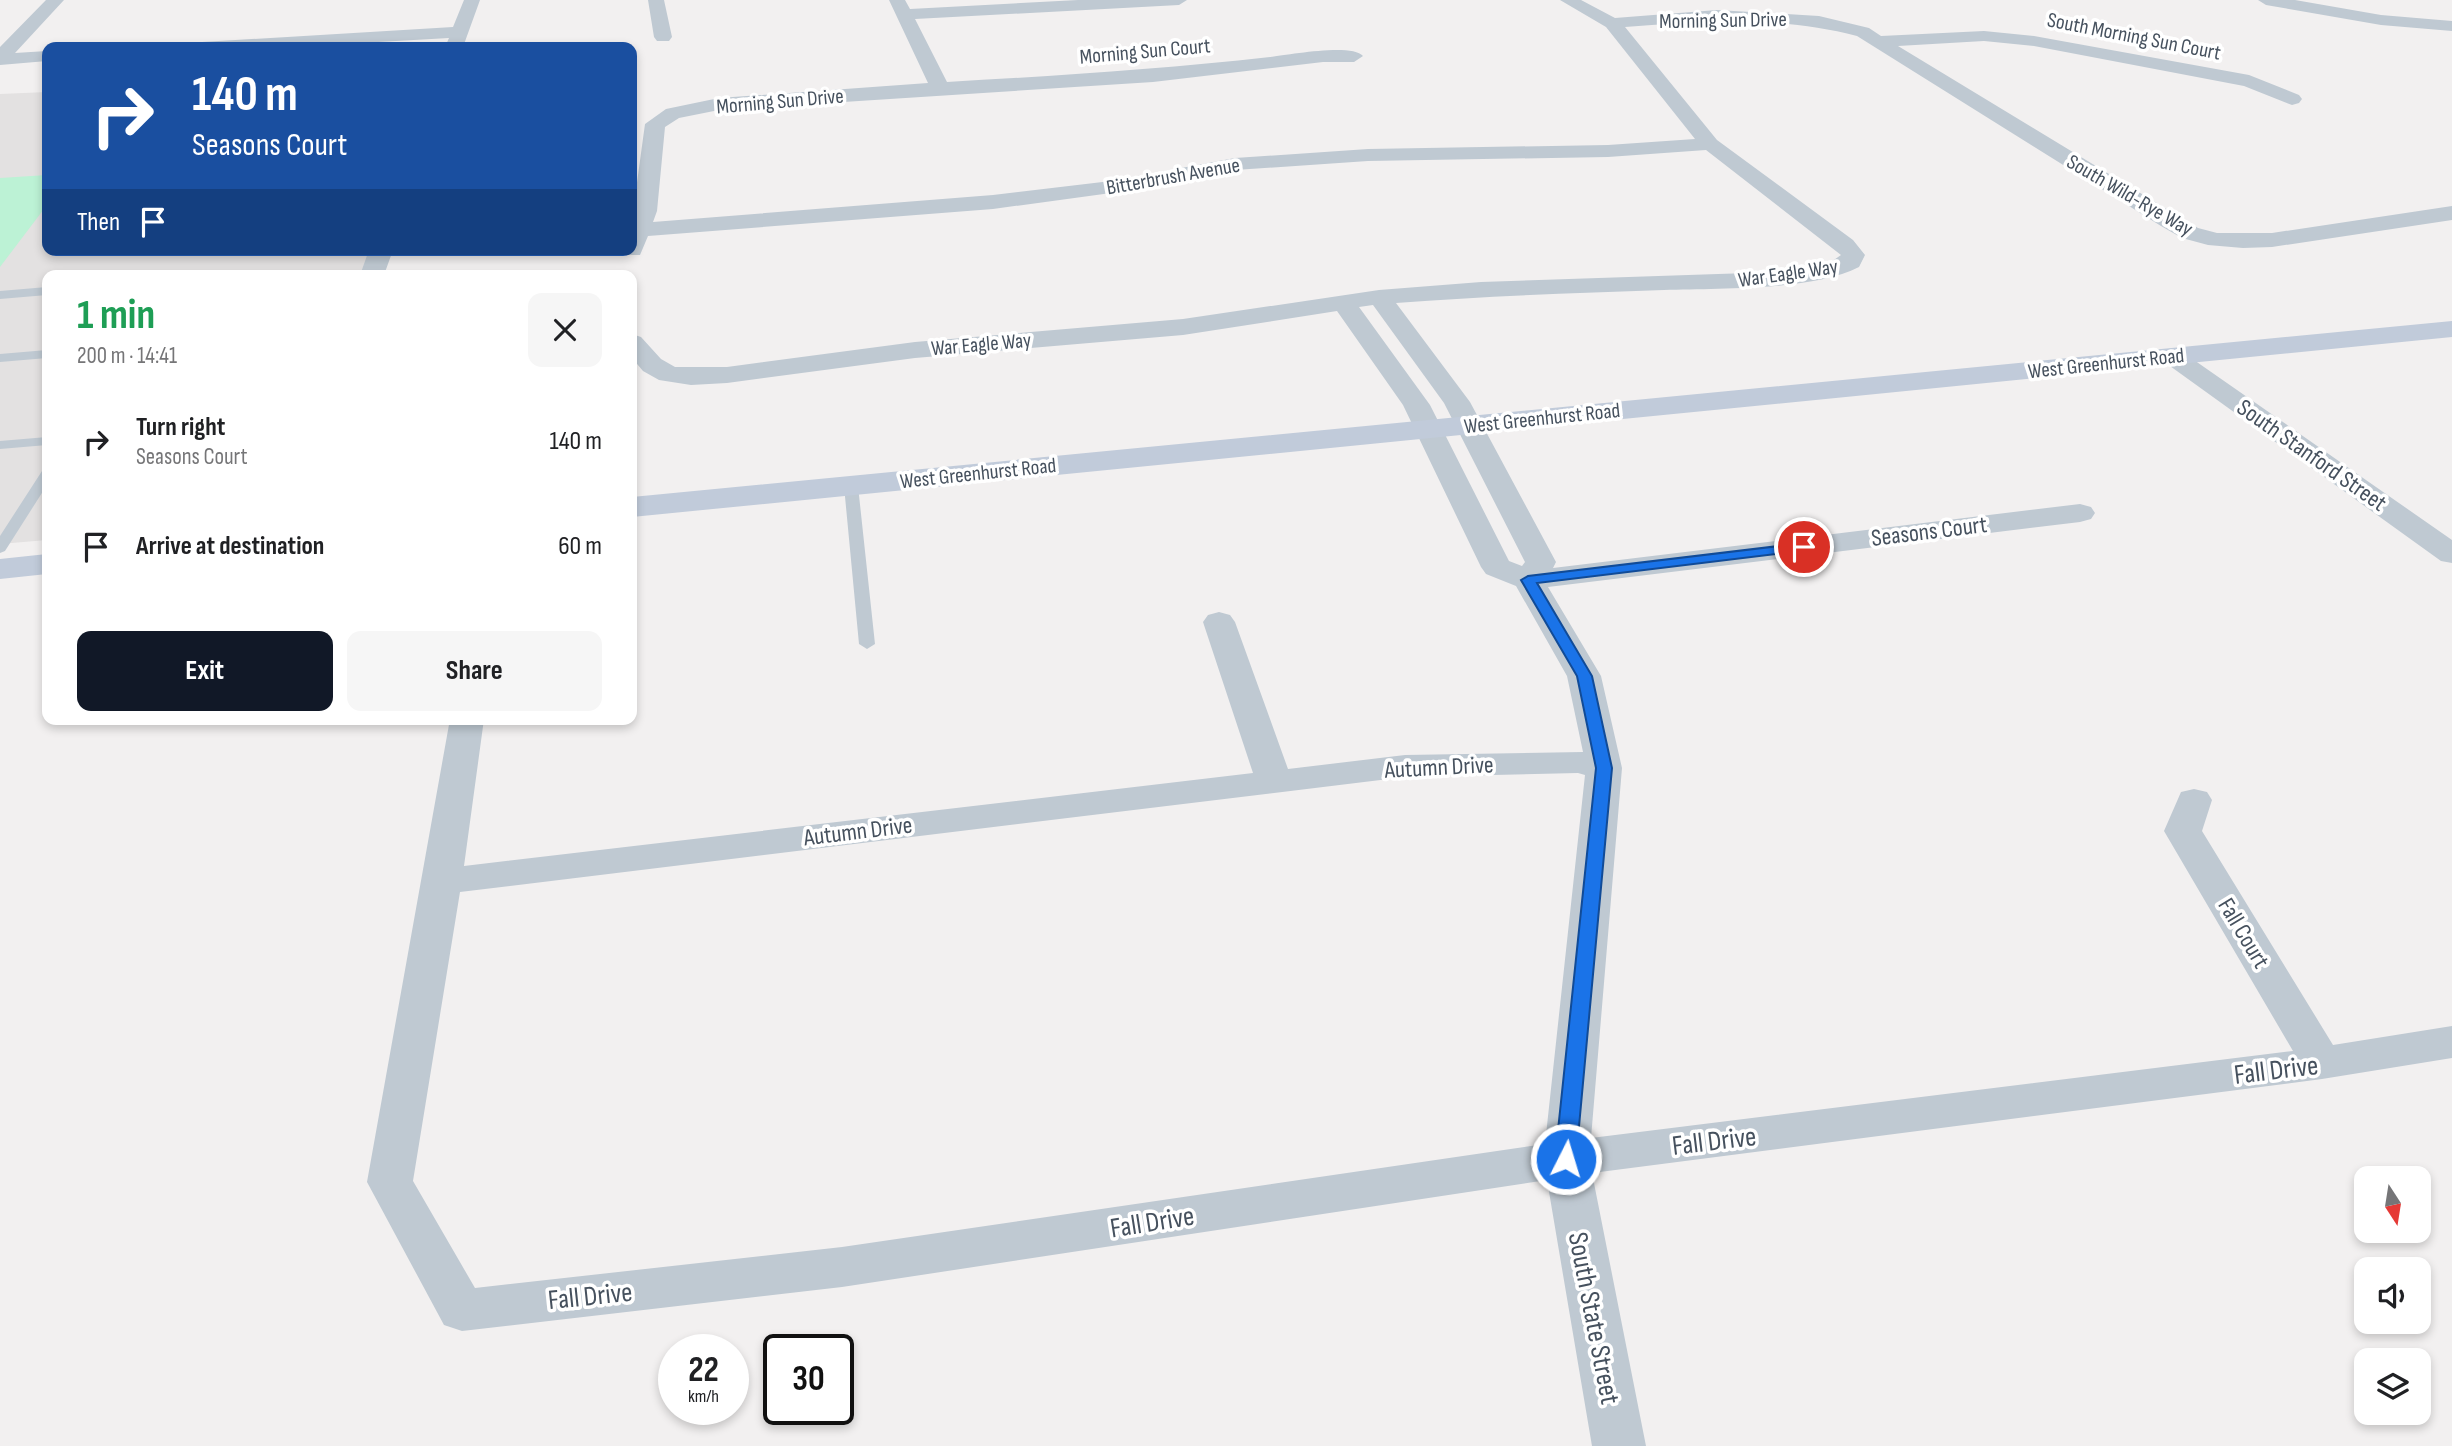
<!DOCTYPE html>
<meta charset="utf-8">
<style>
body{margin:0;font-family:"Sofia Sans Condensed",sans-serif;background:#f6f6f6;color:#202124;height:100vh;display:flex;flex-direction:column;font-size:26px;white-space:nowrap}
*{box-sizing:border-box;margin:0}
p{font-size:23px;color:#757577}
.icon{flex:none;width:38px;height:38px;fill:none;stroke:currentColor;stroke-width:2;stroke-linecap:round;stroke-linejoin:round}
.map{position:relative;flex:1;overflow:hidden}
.side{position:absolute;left:42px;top:270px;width:595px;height:455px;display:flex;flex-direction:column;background:#fff;border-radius:14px;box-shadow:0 4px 10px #0003}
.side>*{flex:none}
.banner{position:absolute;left:42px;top:42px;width:595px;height:214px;border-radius:14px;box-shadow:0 4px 10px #0003;background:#1a4fa0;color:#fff;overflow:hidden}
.needle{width:46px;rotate:168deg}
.buttons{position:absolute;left:2354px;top:1166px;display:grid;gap:14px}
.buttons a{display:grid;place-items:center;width:77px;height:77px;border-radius:14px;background:#fff;box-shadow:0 4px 10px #0003;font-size:35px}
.speed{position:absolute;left:658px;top:1334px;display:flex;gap:14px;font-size:35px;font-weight:700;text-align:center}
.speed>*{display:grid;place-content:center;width:91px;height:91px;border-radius:50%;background:#fff;box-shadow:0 4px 10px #0003;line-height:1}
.speed small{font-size:18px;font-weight:400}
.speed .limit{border:4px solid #111;border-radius:10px;background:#fff;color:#111}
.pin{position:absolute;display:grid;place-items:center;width:60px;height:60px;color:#fff;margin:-30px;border:4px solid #fff;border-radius:50%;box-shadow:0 2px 7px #0007}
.me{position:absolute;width:77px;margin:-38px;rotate:5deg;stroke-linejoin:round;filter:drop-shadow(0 0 5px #0008)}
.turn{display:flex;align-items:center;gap:24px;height:147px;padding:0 35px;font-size:32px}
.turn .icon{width:91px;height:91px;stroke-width:2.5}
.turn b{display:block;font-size:49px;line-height:60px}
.then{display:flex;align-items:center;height:66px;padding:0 35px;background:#0003;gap:14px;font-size:26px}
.round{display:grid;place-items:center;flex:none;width:74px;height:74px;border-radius:14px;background:#f6f6f6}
.overview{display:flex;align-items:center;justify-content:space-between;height:119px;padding:0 35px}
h1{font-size:42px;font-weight:700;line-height:52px;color:#1e9e55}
.button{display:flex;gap:14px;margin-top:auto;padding:14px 35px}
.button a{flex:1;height:80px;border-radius:14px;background:#111827;color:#fff;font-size:28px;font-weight:700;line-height:80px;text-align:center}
.button a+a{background:#f6f6f6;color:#202124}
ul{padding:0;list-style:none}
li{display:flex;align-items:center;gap:21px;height:105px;padding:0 35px}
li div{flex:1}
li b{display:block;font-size:26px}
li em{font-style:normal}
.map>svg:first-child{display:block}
.education{fill:#e3e1e1}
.green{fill:#bcf2d5}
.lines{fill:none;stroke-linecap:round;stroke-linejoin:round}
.service{fill:#bfc9d2;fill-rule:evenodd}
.minor{fill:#bfc9d2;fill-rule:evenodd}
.secondary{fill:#c1cbda;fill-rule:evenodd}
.route{fill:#1a73e8;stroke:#114b97;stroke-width:2}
.labels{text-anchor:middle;stroke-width:7;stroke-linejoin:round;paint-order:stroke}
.far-street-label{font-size:21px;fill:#46515e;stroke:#fff}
.street-label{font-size:24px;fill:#46515e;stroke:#fff}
.near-street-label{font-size:28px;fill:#46515e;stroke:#fff}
</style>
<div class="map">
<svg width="2452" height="1446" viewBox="0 0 2452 1446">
<rect width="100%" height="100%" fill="#f2f0f0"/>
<path class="education" d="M47 92V250H370L360 275H47V540L0 544V94Z"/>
<path class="green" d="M47 175V205L0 267V178Z"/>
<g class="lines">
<path class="service" d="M47 287V295L0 299V291Z
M47 350V358L0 362V354Z
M47 437V445L0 449V441Z
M47 470V485L5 551 0 553V536L42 471Z
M851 482 858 486 875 644 867 649 859 644 844 486Z"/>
<path class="minor" d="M46 0H64L15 53 47 51V61L0 65V47Z
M464 0H480L463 47H445L449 38 290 47H193L202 42 453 27Z
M648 0H664L672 37 669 41H657L654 37Z
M889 0H905L910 9 1078 0H1187L1179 5 915 19 947 82C1055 76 1162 69 1270 57 1288 55 1352 43 1363 56L1354 62H1323L1153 82 719 110 679 118 665 127 657 211 653 222 993 195 1111 181 1235 158 1368 149 1608 145 1695 139 1606 27 1560 0H1581L1615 18 1717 10 1819 16 1869 28 1881 36 1984 31 2034 36 2249 75 2299 95 2302 99 2299 103 2292 105 2244 86 2034 46 1984 41 1898 46 2198 228 2217 233H2272L2452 206V220L2272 247 2243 248 2208 245 2182 238 2161 226 1857 36C1779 16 1703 21 1625 27L1717 140 1853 240 1865 255 1859 267C1812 291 1718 288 1664 290 1574 293 1485 296 1396 303L1470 402 1556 562 1553 568 2080 504 2091 507 2095 513 2091 519 2080 522 1548 587 1601 676 1622 768 1591 1138 2293 1051 2164 831 2181 792 2194 789 2207 792 2212 800 2202 831 2333 1045 2452 1026V1058L2322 1079 1592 1173 1646 1446H1592L1547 1180 842 1287 462 1331 444 1325 367 1182 450 719H484L464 866 1253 773 1203 622 1208 615 1219 612 1230 615 1235 622 1288 769 1405 755 1583 752 1567 676 1516 586 1486 574 1481 567 1403 405 1337 311 1183 335 915 358 727 383 691 385 659 380 643 371 632 358V334L641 337 661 359 675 367H727L915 342 1183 319 1379 290 1481 282 1748 273 1828 264 1841 255 1706 150 1608 157 1368 161 1235 170 1111 193 993 209 648 236 640 255H624L621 250H632V219L645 124 666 109 719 98 928 83ZM1373 305 1444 403 1525 562 1522 566 1509 561 1430 405 1359 307ZM1578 773 1585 775 1545 1144 842 1247 475 1288 413 1181 460 892 1405 777Z
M2258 0H2295L2381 15 2452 21V31L2381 25 2266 5Z
M369 250H393L384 275H360Z
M2172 348 2181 351 2452 540V563L2441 561 2163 361 2159 356 2163 351Z"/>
<path class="secondary" d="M2452 321V337L632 517V497Z
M47 554V574L0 579V559Z"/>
</g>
<path class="route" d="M1804 543 1809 544V550L1537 583 1592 676 1612 768 1576 1159 1573 1164 1566 1167 1558 1164 1555 1159 1596 768 1577 676 1521 580 1528 576Z"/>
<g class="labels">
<g class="far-street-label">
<text transform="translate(1723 20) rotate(-1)" y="7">Morning Sun Drive</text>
<text transform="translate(2134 36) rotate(11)" y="7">South Morning Sun Court</text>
<text transform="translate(1145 51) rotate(-5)" y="7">Morning Sun Court</text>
<text transform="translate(780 101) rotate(-5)" y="7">Morning Sun Drive</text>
<text transform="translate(1173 176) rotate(-10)" y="7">Bitterbrush Avenue</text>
<text transform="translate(2130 195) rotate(30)" y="7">South Wild-Rye Way</text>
<text transform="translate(1788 273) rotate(-8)" y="7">War Eagle Way</text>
<text transform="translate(981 344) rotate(-5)" y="7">War Eagle Way</text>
<text transform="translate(2106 363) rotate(-6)" y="7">West Greenhurst Road</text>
<text transform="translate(1542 418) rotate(-6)" y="7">West Greenhurst Road</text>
<text transform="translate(978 473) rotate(-6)" y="7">West Greenhurst Road</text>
</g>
<g class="street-label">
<text transform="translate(2312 455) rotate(35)" y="8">South Stanford Street</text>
<text transform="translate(1929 531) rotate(-7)" y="8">Seasons Court</text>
<text transform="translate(1439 767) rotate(-3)" y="8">Autumn Drive</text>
<text transform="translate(858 831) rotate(-7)" y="8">Autumn Drive</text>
<text transform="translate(2244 933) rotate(59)" y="8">Fall Court</text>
</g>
<g class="near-street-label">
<text transform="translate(2276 1069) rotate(-7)" y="10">Fall Drive</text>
<text transform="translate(1714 1140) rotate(-7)" y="10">Fall Drive</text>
<text transform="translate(1152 1221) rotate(-9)" y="10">Fall Drive</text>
<text transform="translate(590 1295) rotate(-6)" y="10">Fall Drive</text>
<text transform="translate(1595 1318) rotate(79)" y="10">South State Street</text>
</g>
</g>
</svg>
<div class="buttons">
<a><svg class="needle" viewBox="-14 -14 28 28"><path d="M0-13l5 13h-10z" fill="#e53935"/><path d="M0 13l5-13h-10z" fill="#757577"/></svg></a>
<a><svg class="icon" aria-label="sound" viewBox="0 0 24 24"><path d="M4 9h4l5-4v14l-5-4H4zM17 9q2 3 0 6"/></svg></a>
<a><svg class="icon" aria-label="layers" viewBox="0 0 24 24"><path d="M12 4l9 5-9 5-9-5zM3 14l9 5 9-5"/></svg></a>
</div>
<div class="speed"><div>22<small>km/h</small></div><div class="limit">30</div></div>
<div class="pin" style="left:1804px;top:547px;background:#d93025"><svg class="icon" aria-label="arrive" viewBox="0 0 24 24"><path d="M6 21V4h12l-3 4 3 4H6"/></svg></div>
<svg class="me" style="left:1566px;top:1159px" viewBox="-20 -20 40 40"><circle r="17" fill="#1a73e8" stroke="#fff" stroke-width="3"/><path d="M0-11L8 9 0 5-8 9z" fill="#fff"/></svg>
<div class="banner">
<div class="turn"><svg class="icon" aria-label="right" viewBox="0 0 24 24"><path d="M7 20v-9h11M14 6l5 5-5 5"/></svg><div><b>140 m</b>Seasons Court</div></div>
<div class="then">Then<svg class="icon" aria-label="arrive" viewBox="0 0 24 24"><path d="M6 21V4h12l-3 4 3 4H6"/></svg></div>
</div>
<section class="side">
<div class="overview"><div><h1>1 min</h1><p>200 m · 14:41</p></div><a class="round"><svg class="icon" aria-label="close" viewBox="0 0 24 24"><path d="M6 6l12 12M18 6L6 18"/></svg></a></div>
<ul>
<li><svg class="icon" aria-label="right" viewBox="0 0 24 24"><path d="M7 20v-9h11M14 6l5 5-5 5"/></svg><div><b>Turn right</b><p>Seasons Court</p></div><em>140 m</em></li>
<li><svg class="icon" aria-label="arrive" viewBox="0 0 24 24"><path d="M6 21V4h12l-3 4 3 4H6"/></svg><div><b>Arrive at destination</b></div><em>60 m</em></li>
</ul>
<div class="button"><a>Exit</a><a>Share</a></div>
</section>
</div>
